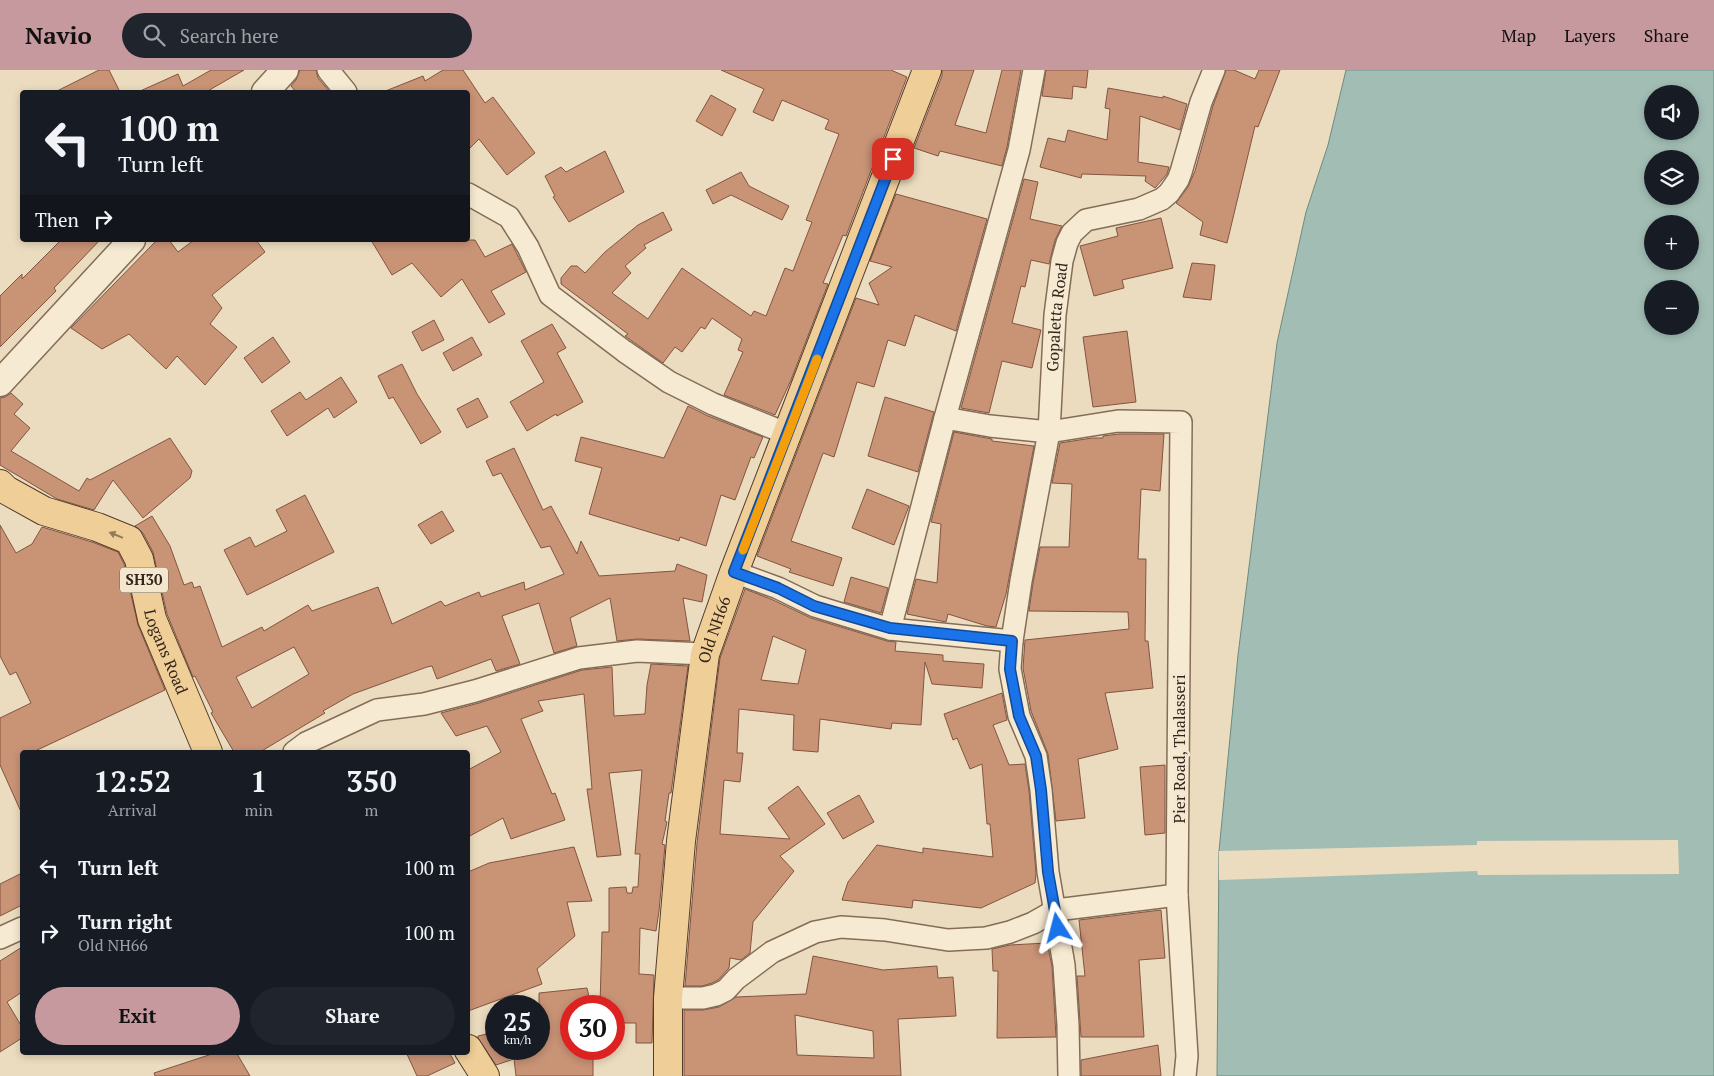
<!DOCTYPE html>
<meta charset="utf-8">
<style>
body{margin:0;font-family:"PT Serif",serif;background:#20242c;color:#f1f3f6;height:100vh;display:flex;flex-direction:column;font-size:19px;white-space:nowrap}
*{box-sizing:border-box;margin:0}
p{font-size:16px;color:#9ea1a6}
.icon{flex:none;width:28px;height:28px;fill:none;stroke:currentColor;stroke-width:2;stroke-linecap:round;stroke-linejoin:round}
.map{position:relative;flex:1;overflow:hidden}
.side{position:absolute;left:20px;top:680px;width:450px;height:305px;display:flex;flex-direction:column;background:#171b24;border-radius:5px;box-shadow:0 2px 8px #0003}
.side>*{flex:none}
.hud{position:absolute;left:20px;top:20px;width:450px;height:152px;border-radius:5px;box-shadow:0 2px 8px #0003;background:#171b24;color:#f1f3f6;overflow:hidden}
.buttons{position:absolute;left:1644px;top:15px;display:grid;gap:10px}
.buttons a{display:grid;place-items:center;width:55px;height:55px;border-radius:50%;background:#171b24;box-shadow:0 2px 8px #0003;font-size:25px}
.speed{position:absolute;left:485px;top:925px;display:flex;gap:10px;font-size:25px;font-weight:700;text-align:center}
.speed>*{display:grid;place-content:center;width:65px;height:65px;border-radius:50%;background:#171b24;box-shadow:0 2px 8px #0003;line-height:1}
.speed small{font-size:12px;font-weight:400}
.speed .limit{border:8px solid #d22;background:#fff;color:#111}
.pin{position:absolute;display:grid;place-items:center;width:42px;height:42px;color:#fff;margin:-21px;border-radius:10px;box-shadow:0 2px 8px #0006}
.me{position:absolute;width:55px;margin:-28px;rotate:351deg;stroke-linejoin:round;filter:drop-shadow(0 0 4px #0008)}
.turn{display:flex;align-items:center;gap:18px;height:105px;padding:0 15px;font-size:22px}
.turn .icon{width:65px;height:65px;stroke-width:2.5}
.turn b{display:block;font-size:35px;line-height:42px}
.then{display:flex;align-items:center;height:48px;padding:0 15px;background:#0003;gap:10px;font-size:19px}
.eta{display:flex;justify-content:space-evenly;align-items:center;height:85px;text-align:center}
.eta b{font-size:30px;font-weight:800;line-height:35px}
.action{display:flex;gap:10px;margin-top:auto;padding:10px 15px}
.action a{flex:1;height:58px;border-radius:30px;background:#c6999e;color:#111;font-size:20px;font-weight:800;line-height:58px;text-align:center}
.action a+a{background:#20242c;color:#f1f3f6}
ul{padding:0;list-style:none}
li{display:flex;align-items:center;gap:15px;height:65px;padding:0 15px}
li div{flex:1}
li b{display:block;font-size:19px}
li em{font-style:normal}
header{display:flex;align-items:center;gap:30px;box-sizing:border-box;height:70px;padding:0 25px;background:#c6999e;color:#111}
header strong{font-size:24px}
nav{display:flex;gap:28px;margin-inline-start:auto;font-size:18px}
.search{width:350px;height:45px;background:#20242c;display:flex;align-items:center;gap:12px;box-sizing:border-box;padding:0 18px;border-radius:28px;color:#9ea1a6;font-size:19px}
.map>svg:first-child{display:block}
.water{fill:#a2beb4;stroke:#6a8b81;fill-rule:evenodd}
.pier{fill:#ecdcbf}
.building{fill:#c99376;stroke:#83553f;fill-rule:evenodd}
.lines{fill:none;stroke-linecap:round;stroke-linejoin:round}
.minor-casing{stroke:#846d58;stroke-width:24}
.tertiary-casing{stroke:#846d58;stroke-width:29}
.primary-casing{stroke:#523c2d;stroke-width:30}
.minor{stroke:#f7ead2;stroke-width:21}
.tertiary{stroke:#f7ead2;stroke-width:26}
.primary{stroke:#efce97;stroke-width:28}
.oneway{fill:#927a5a}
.route-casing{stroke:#114b97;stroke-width:12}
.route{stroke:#1a73e8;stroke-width:9}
.slow{stroke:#f59e0b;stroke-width:9}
.labels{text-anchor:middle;stroke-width:5;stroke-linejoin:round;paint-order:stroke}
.shield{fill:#f4e7cf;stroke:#6e6052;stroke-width:1}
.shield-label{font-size:15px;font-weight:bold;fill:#34261c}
.street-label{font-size:16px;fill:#34261c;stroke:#f4e7cf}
</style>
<header>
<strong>Navio</strong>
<div class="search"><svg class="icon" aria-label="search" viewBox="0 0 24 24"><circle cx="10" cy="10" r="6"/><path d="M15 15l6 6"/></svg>Search here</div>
<nav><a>Map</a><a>Layers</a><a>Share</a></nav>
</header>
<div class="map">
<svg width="1714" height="1006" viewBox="0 0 1714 1006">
<rect width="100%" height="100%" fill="#ecdcbf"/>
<path class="water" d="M1346 0H1714V1006H1217L1219 781 1238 585 1277 273 1306 142 1328 75ZM1652 24H1690V61H1652ZM1652 89H1690V126H1652ZM1652 154H1690V191H1652ZM1652 219H1690V256H1652Z"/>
<path class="pier" d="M1678 770 1679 804 1478 805 1477 801 1219 810V781L1477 775V771Z"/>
<path class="building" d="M99 0H109L120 22H55Z
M211 0H244L206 22H138L178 4 183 16Z
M300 0H316L318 8 330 22H296L291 16 296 10Z
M443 0H463L485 33 493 27 535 83 507 105 479 69 468 80V22H383L423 6 425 11Z
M721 0H891L907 7 846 166 843 165 823 213 828 214 791 310 775 345 724 325 743 282 738 280 742 269 712 248 705 259 701 257 682 282 675 277 663 293 625 266 628 264 561 214V208L571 196H577L585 203 605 182 638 155 663 142 672 160 644 175 646 178 625 196 631 203 612 223 648 249 682 198 751 246 754 241 766 246 785 198 793 201 812 152 806 150 839 64 825 59 829 50 782 30 773 51 753 42 764 19Z
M942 0H974L955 55 986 63 1002 0H1021L1007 77 1002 96 940 81 938 86 914 78 942 6Z
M1046 0H1088L1086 18 1073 16 1072 29 1042 26Z
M1226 0H1234L1255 9 1259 0H1280L1258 57 1255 56 1227 173 1200 165 1203 152 1176 133 1188 117 1195 101 1213 36Z
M1108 18 1163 28V26L1187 34 1180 60 1140 46 1138 92 1169 97 1167 104 1155 118 1145 111 1146 106 1082 104 1081 108 1040 97 1048 68 1065 72 1068 60 1107 70 1110 39 1105 38Z
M711 25 736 39 722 66 696 51Z
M605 81 624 122 569 152 553 127 555 126 545 106 561 97 566 102Z
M741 102 749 116 789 136 782 150 731 125 713 134 706 120Z
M1024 109 1038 112 1030 149 1062 156 1055 170 1049 194 1031 190 1025 217 1021 216 1012 253 1041 260 1032 298 1002 291 989 343 961 338Z
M896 124 987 149 956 261 915 245 905 276 888 270 874 317 857 312 834 387 823 383 791 471 842 488 833 516 789 502 791 499 757 486 856 228 879 235 869 213 892 197 870 191Z
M1161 148 1173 198 1122 210 1124 218 1094 226 1080 176 1118 166 1116 158Z
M61 170H100L54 218 56 221 0 277V226L22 204V209Z
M157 170H169L178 182 194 170H256L265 182 212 225 222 238 210 254 237 277 205 315 177 286 166 299 129 264 102 279 71 258Z
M371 170H475L485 187 512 174 526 202 491 221 505 244 489 253 462 209 441 227 412 193 392 205Z
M1192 193 1215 195 1211 230 1183 227Z
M434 250 444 270 422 281 412 262Z
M552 254 566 278 557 283 583 332 557 346 556 344 527 361 510 332 544 312 521 271Z
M1127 261 1136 332 1093 337 1083 267Z
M273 267 290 292 262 313 244 288Z
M472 267 482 285 453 301 443 283Z
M402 294 417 324 441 362 421 374 393 327 389 329 378 306Z
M341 307 357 332 334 348 328 338 287 366 271 341 300 322 306 330Z
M11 323 23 334 14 344 30 358 11 381 79 421 87 408 90 410 170 368 192 401 190 408 143 448 113 410 94 440 57 429 0 395V328L5 327Z
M885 327 934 342 918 402 868 386Z
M478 328 488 347 467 358 457 339Z
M688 336 708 346 763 367 754 388 751 387 735 430 721 425 706 476 680 467 679 471 589 444 602 398 575 391 581 367 664 388Z
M954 362 992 369V371L1034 376 1006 524 996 557 987 556 948 544 946 552 907 544 916 509 937 513 941 454 931 452Z
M1119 364H1164L1160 421 1141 419 1138 489H1146L1145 571H1148L1153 618 1105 623 1118 679 1078 689 1085 748 1056 751 1048 684 1031 641 1023 598 1025 570 1129 559 1128 542 1029 541 1033 513 1040 477H1069L1072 414 1052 413 1060 373 1092 368H1103V366Z
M514 378 543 440 551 436 577 484 581 471 599 506 675 501 677 494 707 505 702 532 683 528 690 571 637 569 617 571 610 528 570 548 577 576 554 583 539 533 502 546 520 594 496 601 491 589 437 609 432 596 427 597 353 624 323 641 325 643 260 682H234L211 643 213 642 195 606 193 607 167 544 153 482 143 463 135 456 152 446 170 476 184 515 192 512 194 518 200 516 222 577 262 557 264 561 308 535 312 541 378 517 392 554 441 531 445 536 479 522 481 527 524 512 525 520 564 504 550 476 541 478 501 403 493 406 486 391ZM294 577 309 604 252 638 236 607Z
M867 419 909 436 894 475 852 458Z
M305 425 334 482 247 525 224 480 250 467 255 477 287 461 276 440Z
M442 441 454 461 431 474 418 455Z
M0 455 16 483 32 474 42 457 92 472 118 482 124 494 138 555 165 620 33 682H22V744L0 695V648L31 633 16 602 10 605 0 586Z
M851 507 888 518 881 543 844 532Z
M745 519 773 530 811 548 887 571 896 572 895 581 943 585V591L984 594 982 618 932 614 925 592 921 655 892 653 891 659 820 649 818 682 793 680 794 645 739 639 737 683H743L740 712 724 710 720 764 790 769 768 738 798 716 825 754 780 786 794 801 753 852 750 883 741 890 730 888 729 898 718 910 712 913 702 916H685L697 773 720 588ZM773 566 806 580 798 614 761 610Z
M651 594 688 596 671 723H669L665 751 667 752 662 774 665 775 659 841 656 861 640 858 639 904 654 905 652 973H636V953H614V936H600L602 862H609V818L626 817 627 823H632L633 817H638L640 784H635L642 700 609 703 621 785 597 787 587 719H592L584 624 538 631 543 641 521 649 552 724 555 723 565 750 511 769 503 748 468 767V700L501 682 487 656 456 666 441 643 479 633 582 600 612 597 614 646 645 644 647 615Z
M1002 623 1007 650 993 655 1009 695 1025 694 1029 721 1036 803 1035 813 981 838 913 830 912 838 842 830 848 812 877 775 923 783V778L993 787 990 754H987L982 694 970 699 957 668 953 670 944 644Z
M1165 695V763L1145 765 1140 697Z
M859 725 874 752 843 769 827 743Z
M574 777 592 831 567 832 575 866 537 899 542 914 468 941V802L489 793Z
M22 803V835L0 846V814Z
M1161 840 1165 888 1139 890 1144 967H1081L1077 906H1085L1079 850Z
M1047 873 1052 896 1056 967 997 968 998 901H993L992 879 1010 875Z
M22 877V922L7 932 22 957V968L0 982V891Z
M813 886 883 900 937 896 938 908 953 907 956 946 898 949 901 1006H684V940H703L719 937 736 927 806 924ZM795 945 873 961 874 988 797 985Z
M587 918 591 936H571V979H593V1006H516L514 989 496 995 478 968V966L496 962V979H539V923Z
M1158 975 1161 1006H1081V990Z
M218 982H236L250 1006H155L154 1003Z
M406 982H449L455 993 427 1006H417Z"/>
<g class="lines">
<g class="minor-casing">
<g id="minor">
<path d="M328 0 346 22"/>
<path d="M468 124 509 147 528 177 550 225 624 281 669 312 713 334 788 364"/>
<path d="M945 348 1019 80 1034 0"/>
<path d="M734 502 778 518 815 536 890 559 1012 571"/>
<path d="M890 559 945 348 990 356 1049 362 1118 351 1181 352 1177 825 1187 986 1185 1006"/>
<path d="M294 682 306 673 377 640 424 634 475 621 579 588 637 581 705 584"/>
<path d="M0 868 22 858"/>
<path d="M668 928H703L716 925 726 920 736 909 772 882 815 862 841 857 885 860 948 870 986 868 1010 862 1033 853 1056 840 1177 825"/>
<path id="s1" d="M1069 1006 1068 955 1064 895 1048 802 1041 720 1036 686 1019 646 1010 599 1012 571 1021 511 1049 362 1055 245 1062 191 1067 173 1072 163 1086 150 1139 139 1162 129 1169 123 1178 110 1181 102 1201 32 1214 0"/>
</g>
</g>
<g class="tertiary-casing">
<path id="tertiary" d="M265 22 285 0
M0 313 132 170"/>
</g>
<g class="primary-casing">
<g id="primary">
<path id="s2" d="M0 414 6 420 44 441 97 457 129 470 139 489 152 549 208 682"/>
<path d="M468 979 485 1006"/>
<path id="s3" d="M668 1006V928L681 771 705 584 734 502 927 0"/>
</g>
</g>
<use href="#minor" class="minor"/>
<use href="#tertiary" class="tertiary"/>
<use href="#primary" class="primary"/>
</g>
<defs><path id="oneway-solid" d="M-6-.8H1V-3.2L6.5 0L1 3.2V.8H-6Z" transform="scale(1.25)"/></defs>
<use class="oneway" href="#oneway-solid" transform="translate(116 465) rotate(-158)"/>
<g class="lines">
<g class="route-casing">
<path id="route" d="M893 89 734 502 778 518 814 536 890 558 1012 571 1010 599 1019 646 1036 686 1041 720 1048 802 1058 858"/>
</g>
<use href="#route" class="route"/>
<path class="slow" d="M743 480 817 289"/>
</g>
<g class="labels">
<rect class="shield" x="120" y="497.5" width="48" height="25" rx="4"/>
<g class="shield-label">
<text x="144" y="515">SH30</text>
</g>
<g class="street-label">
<text dy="6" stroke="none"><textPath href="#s1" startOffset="769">Gopaletta Road</textPath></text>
<text dy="6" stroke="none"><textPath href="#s3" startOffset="450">Old NH66</textPath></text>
<text dy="6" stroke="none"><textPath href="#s2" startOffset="260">Logans Road</textPath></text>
<text transform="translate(1179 679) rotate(-90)" y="6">Pier Road, Thalasseri</text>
</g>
</g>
</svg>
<div class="buttons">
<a><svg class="icon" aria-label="sound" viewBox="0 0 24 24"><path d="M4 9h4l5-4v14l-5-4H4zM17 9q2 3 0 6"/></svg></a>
<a><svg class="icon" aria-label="layers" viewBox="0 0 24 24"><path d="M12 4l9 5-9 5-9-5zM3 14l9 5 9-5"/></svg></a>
<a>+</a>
<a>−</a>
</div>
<div class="speed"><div>25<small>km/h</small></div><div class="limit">30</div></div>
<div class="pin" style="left:893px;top:89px;background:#d93025"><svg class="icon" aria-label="arrive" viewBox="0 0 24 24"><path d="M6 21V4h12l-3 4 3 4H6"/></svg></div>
<svg class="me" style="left:1058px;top:858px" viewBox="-20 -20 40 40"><path d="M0-17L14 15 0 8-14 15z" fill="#1a73e8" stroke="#fff" stroke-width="4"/></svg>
<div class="hud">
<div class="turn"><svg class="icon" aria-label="left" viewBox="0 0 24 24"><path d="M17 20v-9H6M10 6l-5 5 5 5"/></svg><div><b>100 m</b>Turn left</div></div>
<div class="then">Then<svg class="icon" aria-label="right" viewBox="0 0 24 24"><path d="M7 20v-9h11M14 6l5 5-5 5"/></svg></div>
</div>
<section class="side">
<div class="eta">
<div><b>12:52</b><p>Arrival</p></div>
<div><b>1</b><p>min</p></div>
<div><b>350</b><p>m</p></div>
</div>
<ul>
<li><svg class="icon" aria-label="left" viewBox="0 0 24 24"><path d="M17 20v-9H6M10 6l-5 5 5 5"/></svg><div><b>Turn left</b></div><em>100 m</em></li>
<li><svg class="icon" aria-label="right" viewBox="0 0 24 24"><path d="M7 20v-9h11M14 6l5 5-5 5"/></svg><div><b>Turn right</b><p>Old NH66</p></div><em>100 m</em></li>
</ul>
<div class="action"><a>Exit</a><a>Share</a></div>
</section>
</div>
